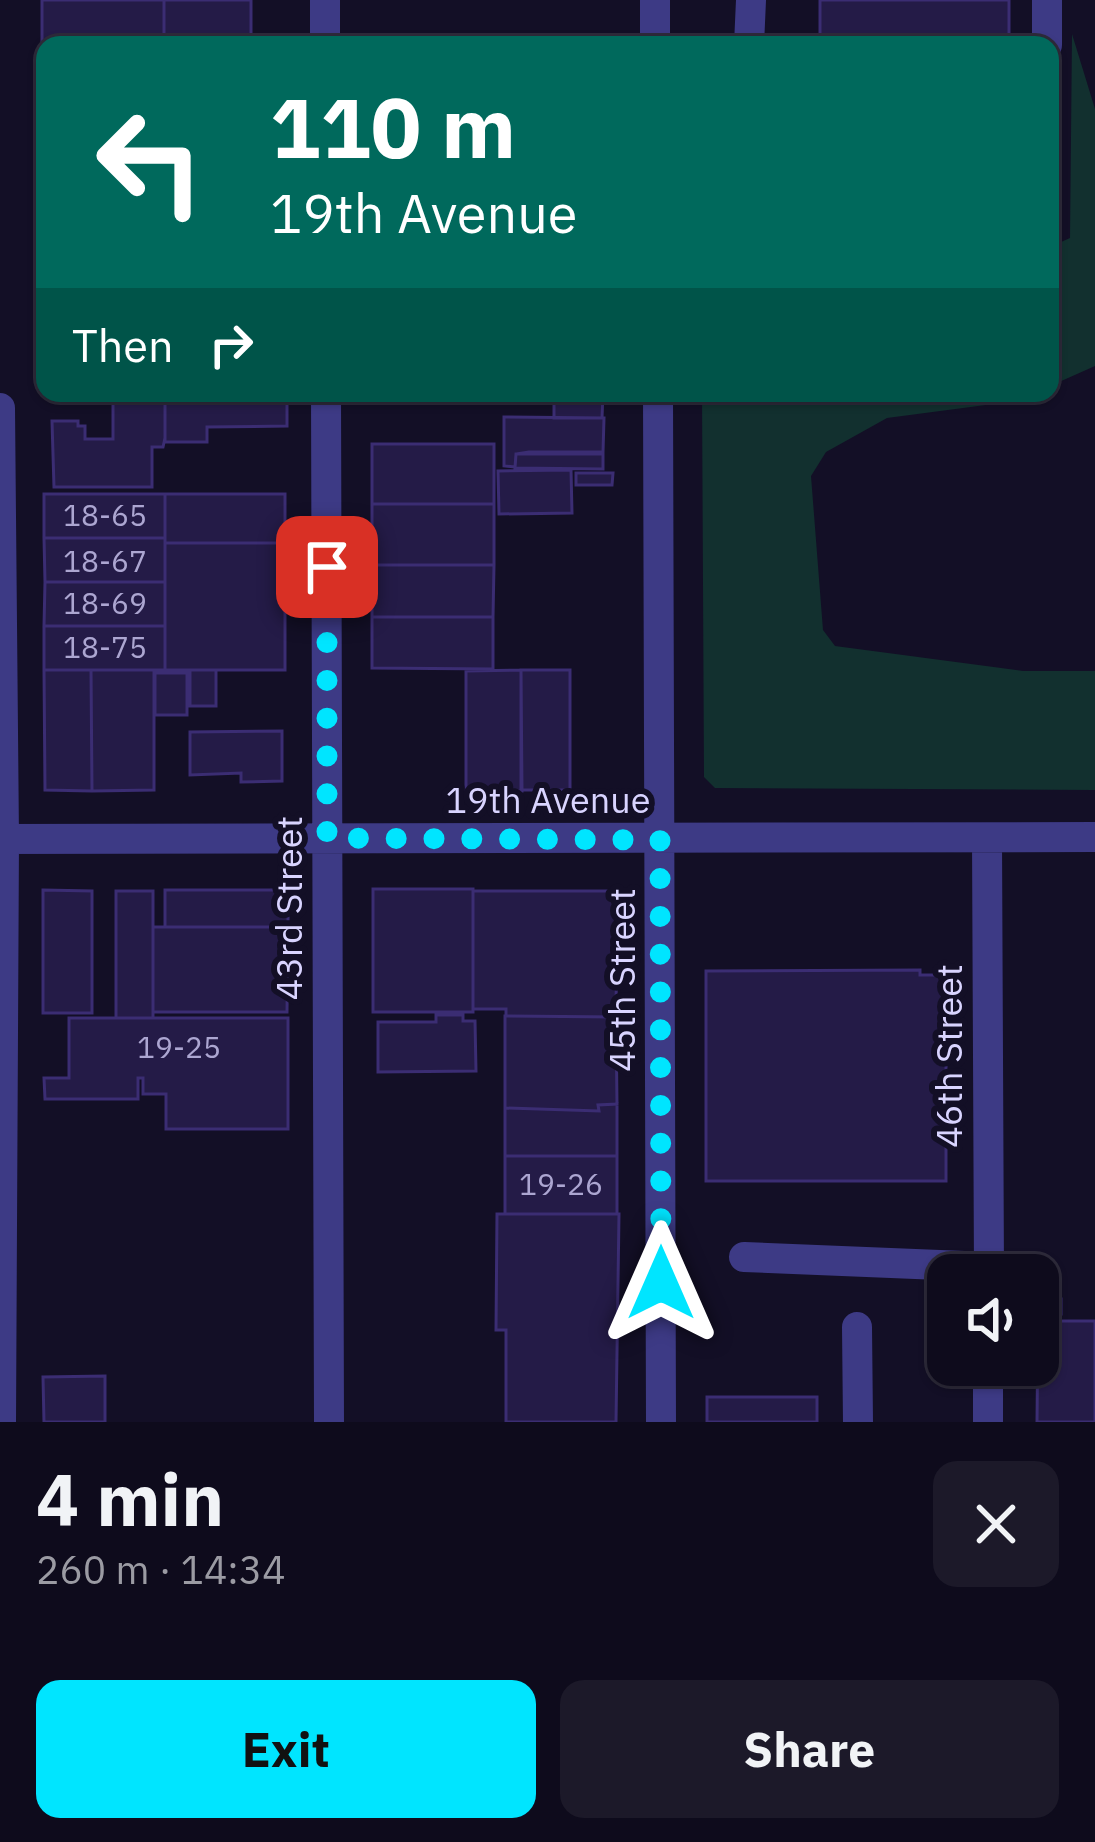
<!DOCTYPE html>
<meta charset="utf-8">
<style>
body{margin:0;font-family:"IBM Plex Sans",sans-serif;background:#1c1929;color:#f1f3f6;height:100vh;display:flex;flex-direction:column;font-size:45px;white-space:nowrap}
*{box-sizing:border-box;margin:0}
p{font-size:39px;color:#9b9ba3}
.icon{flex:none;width:66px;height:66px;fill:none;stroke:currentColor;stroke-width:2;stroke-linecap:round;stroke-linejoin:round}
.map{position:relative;height:1422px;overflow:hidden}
.panel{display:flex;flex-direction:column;background:#0e0b1c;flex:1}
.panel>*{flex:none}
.guide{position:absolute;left:36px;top:36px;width:1023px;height:366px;border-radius:24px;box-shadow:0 3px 9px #0004,0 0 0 3px #2e2b3b;background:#00695c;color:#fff;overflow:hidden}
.buttons{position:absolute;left:927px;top:1254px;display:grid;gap:24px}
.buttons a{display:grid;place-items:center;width:132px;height:132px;border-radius:24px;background:#0e0b1c;box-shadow:0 3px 9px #0004,0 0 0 3px #2e2b3b;font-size:60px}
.pin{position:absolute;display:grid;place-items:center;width:102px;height:102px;color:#fff;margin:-51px;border-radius:24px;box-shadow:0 6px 18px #0006}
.me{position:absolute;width:132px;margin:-66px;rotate:0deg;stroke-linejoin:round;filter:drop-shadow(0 0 9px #0008)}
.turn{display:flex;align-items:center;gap:42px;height:252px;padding:0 36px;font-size:54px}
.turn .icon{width:156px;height:156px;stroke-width:2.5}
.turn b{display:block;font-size:84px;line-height:102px}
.then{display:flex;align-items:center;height:114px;padding:0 36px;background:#0003;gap:24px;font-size:45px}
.round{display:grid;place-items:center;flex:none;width:126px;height:126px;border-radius:24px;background:#1c1929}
.headline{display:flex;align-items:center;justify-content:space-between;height:204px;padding:0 36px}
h1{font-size:72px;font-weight:700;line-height:90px}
.cta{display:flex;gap:24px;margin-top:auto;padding:24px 36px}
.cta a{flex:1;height:138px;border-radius:24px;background:#00e5ff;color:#111;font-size:48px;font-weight:700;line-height:138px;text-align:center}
.cta a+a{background:#1c1929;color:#f1f3f6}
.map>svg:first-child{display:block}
.green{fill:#12302f}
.building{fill:#241b47;stroke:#3b2d73;stroke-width:3}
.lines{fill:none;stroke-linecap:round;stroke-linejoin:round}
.minor{stroke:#3d3a85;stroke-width:30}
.route{stroke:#00e5ff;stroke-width:21;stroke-dasharray:0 37.8}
.labels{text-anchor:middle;stroke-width:12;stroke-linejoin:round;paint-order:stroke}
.number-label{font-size:30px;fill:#aca6d1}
.street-label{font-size:36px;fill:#d9d4ff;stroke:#130f26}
</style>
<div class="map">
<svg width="1095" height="1422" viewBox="0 0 1095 1422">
<rect width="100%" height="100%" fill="#130f26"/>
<path class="green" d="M1072 34 1095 109V366L1050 386V247L1070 238Z
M702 393H1035L1016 401 887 418 826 452 811 476 823 630 835 646 1023 671H1095V790L715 788 704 777Z"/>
<path class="building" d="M42 0H164V45H45L42 52Z
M164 0H251V45H164Z
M820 0H1009V45H820Z
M42 52H45L43 176Z
M42 218H45V346H43Z
M113 393H165V438L163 447H152V487H54L52 421H78V426H85V439H113Z
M287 393V426L207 427V442H165V394Z
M554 393H603L602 418H554Z
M504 417 604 418 603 452H529L516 454 515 467 504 466Z
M372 444H494V504H372Z
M516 454H603V469L515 468Z
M571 470 572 513 499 514 498 471Z
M576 473H613L612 485H576Z
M44 494H165V538H44Z
M165 494H285V543H165Z
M372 504H494V565H372Z
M44 538H165V582H45Z
M165 543H285V670H165Z
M372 565H494L493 617H372Z
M45 582H165V626H44Z
M372 617H493V669L372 668Z
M44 626H165V670H44Z
M44 670H91L92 791 45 790Z
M91 670H154V790L92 791Z
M190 670H216V706H190Z
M521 670H570V790H521Z
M521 670 522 791H466V671Z
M155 673H187V715H155Z
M282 731V781L241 782V773L190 775V732Z
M373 889H473V1012H373Z
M43 890 92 891V1013H43Z
M165 890H288V927H165Z
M116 891H153V1018H116Z
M473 891H617L616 1017 506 1016V1009H473Z
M153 927H288L287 1012H153Z
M920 970V975H946V1181H706V971Z
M436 1015H463V1021H475L476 1071 378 1072V1022H436Z
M505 1016 616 1017 617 1104 598 1105 599 1111 505 1108Z
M69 1018H288V1129H166V1094H143V1078H138V1099H45L44 1078H69Z
M617 1104V1156H505V1108L599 1111 598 1105Z
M505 1156H617V1214H505Z
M497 1214H619L616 1422H506V1330H496Z
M1038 1299H1061V1314L1038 1315Z
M1038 1321H1095V1422H1037Z
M105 1376V1422H44L43 1377Z
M707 1397H817V1422H707Z"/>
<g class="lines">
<path class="minor" d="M325 0V45
M655 0V45
M749 45 751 0
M1047 45V0
M326 393 329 1422
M658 393 661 1422
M0 408 4 839 1 1422
M987 838 989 1275
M0 839 1095 837
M744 1257 989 1267
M857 1327 858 1422
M988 1422V1365"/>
</g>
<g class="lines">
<path class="route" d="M327 567V838L660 840 661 1283"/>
</g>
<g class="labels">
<g class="number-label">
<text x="105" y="526">18-65</text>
<text x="105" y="572">18-67</text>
<text x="105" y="614">18-69</text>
<text x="105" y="658">18-75</text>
<text x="179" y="1058">19-25</text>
<text x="561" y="1195">19-26</text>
</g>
<g class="street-label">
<text x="548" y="813">19th Avenue</text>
<text transform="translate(289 908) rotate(-90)" y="13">43rd Street</text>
<text transform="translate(622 980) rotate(-90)" y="13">45th Street</text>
<text transform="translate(949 1056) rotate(-90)" y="13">46th Street</text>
</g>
</g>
</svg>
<div class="buttons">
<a><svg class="icon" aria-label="sound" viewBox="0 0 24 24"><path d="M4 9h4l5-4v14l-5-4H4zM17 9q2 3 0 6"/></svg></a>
</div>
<div class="pin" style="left:327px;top:567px;background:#d93025"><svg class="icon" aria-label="arrive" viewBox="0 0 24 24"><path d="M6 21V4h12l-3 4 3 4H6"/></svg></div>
<svg class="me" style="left:661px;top:1283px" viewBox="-20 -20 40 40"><path d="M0-17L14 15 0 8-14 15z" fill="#00e5ff" stroke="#fff" stroke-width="4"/></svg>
<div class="guide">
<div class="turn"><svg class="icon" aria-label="left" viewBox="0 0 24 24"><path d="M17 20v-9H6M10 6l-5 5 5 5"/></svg><div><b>110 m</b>19th Avenue</div></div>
<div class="then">Then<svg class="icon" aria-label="right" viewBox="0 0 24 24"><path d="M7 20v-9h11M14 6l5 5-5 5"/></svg></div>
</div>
</div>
<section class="panel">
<div class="headline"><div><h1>4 min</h1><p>260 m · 14:34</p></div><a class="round"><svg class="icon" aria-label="close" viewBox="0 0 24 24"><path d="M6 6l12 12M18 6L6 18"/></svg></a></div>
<div class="cta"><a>Exit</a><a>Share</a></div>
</section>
